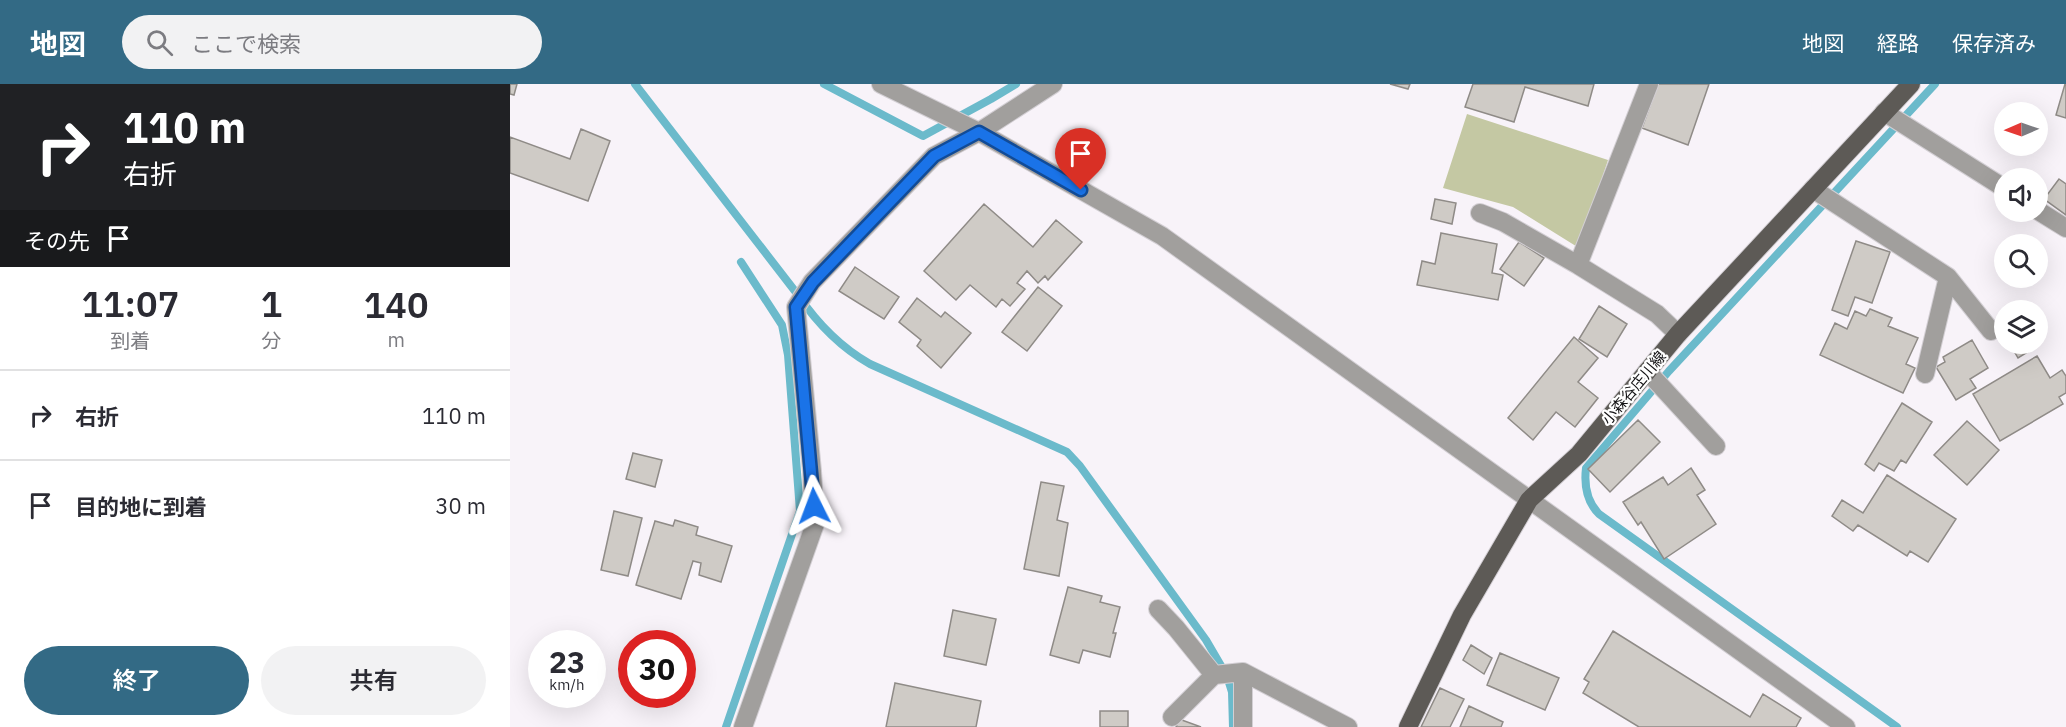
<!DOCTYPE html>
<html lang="ja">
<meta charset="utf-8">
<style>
body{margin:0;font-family:"IBM Plex Sans","Noto Sans JP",sans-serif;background:#f2f2f3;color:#2b2b33;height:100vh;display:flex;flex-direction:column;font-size:22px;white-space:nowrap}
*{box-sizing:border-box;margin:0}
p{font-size:20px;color:#7c7c81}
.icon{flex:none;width:33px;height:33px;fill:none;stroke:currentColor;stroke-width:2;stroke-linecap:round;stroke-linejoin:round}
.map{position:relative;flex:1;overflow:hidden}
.sheet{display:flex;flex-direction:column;background:#fff;width:510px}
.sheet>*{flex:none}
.guide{background:#202124;color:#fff;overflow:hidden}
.needle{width:39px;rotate:268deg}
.controls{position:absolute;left:1484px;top:18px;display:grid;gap:12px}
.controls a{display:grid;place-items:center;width:54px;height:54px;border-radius:50%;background:#fff;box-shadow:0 6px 24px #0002;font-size:30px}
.speed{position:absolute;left:18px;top:546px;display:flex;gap:12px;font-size:30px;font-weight:700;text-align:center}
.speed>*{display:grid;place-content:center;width:78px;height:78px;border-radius:50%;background:#fff;box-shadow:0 6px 24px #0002;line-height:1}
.speed small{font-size:15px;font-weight:400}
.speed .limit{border:9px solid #d22;background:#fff;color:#111}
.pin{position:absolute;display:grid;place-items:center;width:51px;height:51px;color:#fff;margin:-62px -26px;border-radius:50% 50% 50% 0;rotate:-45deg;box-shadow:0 0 6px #0007}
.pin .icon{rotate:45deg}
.me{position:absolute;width:66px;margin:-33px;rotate:357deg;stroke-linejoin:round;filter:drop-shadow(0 0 4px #0008)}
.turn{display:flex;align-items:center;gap:21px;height:126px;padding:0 24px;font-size:27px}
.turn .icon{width:78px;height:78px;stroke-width:2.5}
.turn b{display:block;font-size:42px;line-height:51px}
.then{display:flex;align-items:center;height:57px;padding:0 24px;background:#0003;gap:12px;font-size:22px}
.eta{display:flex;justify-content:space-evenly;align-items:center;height:102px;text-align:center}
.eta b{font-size:36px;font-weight:600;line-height:42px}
.button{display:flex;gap:12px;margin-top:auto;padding:12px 24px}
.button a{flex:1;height:69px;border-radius:36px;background:#336a85;color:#fff;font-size:24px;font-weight:600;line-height:69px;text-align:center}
.button a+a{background:#f2f2f3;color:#2b2b33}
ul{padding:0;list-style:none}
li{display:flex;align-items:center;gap:18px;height:90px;padding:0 24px;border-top:2px solid #e1e1e2}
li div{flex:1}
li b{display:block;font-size:22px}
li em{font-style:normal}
header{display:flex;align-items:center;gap:36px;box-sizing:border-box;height:84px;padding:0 30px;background:#336a85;color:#fff}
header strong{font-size:28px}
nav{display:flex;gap:33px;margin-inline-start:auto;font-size:21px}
.search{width:420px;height:54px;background:#f2f2f3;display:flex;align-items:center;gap:15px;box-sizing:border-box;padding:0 21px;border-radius:33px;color:#7c7c81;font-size:22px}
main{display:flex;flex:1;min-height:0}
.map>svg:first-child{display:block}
.green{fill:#c4c8a3}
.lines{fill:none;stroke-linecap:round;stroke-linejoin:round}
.stream{stroke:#6bbacb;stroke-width:8}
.building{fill:#cfcbc6;stroke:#8f8b87;stroke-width:1.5}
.minor-casing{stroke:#d3cfd4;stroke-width:20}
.major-casing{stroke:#d3cfd4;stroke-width:20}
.minor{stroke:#a19f9d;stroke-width:18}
.major{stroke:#5d5a56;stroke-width:18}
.route-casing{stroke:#114b97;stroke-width:15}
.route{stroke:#1a73e8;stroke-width:10}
.labels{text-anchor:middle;stroke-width:4.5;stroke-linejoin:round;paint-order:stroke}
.street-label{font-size:15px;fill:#111012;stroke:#fff}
</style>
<header>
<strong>地図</strong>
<div class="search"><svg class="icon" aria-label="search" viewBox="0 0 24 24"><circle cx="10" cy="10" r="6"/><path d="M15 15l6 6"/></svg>ここで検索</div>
<nav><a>地図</a><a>経路</a><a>保存済み</a></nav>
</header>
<main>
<section class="sheet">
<div class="guide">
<div class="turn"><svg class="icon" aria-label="right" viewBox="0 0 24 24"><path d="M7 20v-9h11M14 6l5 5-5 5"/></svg><div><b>110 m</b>右折</div></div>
<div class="then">その先<svg class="icon" aria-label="arrive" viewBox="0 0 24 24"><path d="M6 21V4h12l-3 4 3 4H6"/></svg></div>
</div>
<div class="eta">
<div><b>11:07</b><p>到着</p></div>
<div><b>1</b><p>分</p></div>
<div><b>140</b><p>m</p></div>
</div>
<ul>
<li><svg class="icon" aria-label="right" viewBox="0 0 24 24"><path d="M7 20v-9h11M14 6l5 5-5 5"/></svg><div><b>右折</b></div><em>110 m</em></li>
<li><svg class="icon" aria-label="arrive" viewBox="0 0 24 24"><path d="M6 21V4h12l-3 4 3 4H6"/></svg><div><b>目的地に到着</b></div><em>30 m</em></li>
</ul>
<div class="button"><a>終了</a><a>共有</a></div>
</section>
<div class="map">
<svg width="1556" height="643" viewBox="0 0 1556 643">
<rect width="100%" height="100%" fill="#f8f3f9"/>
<path class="green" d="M957 30 1098 76 1069 164 1003 123 933 104Z"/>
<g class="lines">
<path class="stream" d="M125 0 288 211C307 239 330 263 360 280L557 368 570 382 696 556 717 592 722 608 723 643
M314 0 413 52 481 15 506 0
M216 643 290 427 278 271 272 241 231 178
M1387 643 1089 430C1076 417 1074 401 1076 384L1159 287 1425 0"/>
</g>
<path class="building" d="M0 0H7L4 11 0 10Z
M880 0H900L898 5Z
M880 0H900L898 5Z
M963 0H1084L1078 22 1015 3 1004 38 955 23Z
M963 0H1084L1078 22 1015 3 1004 38 955 23Z
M1148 0H1199L1178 61 1132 44Z
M1555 0H1556V34L1546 31Z
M71 45 100 57 78 117 0 89V53L60 75Z
M1549 95 1556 100V131L1534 115Z
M925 115 946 119 942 140 921 135Z
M474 120 523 163 546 136 572 158 538 196 535 192 528 199 517 187 507 199 515 205 500 222 492 215 486 223 460 201 446 216 414 187Z
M931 149 987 160 982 189 993 191 988 216 907 201 912 177 925 180Z
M1346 157 1380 168 1362 219 1345 213 1338 232 1322 226Z
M1009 158 1034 174 1014 202 990 185Z
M345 183 389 213 374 235 329 207Z
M528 203 552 222 517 267 492 248Z
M407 214 431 233 435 228 461 249 431 284 407 262 411 256 389 238Z
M1089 222 1117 240 1097 273 1069 255Z
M1360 225 1382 234 1378 242 1408 254 1396 280 1405 284 1393 309 1310 271 1325 239 1337 245 1345 227 1356 232Z
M1064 253 1088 274 1068 298 1088 314 1065 343 1046 328 1023 356 998 334Z
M1462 256 1478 284 1460 295 1466 304 1446 316 1426 283 1435 278 1433 273Z
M1527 258 1529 261 1508 274 1500 260H1527Z
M1527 272 1540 294 1552 286 1556 292V309L1549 313 1553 320 1490 357 1463 310Z
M1392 319 1422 338 1396 379 1391 376 1384 387 1369 379 1364 387 1355 380Z
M1128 336 1150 358 1100 408 1078 385Z
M1457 337 1489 366 1457 401 1424 371Z
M123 369 152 376 145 403 116 395Z
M1181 384 1195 406 1187 411 1206 440 1154 475 1131 438 1128 441 1113 418 1153 393 1158 401Z
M1377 391 1446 435 1418 478 1400 467 1397 472 1348 441 1343 447 1322 432 1332 416 1353 429Z
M531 398 554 402 547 436 558 439 549 492 514 485Z
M104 427 132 434 118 492 91 486Z
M165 436 188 443 186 451 222 462 211 498 189 491 191 479 183 477 171 515 126 501 145 437 163 442Z
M558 503 592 512 590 518 610 523 603 549H606L600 573 573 566 569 579 540 571Z
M443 526 486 535 476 581 434 572Z
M1103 547 1240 633 1253 610 1291 634 1286 643H1129L1073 609 1079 598 1074 595Z
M961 561 982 574 974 590 953 576Z
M990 569 1049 594 1035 626 977 601Z
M385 599 471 617 466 643H376Z
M930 604 954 615 940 643H911Z
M959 622 993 638 991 643H950Z
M590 627H618V643H590Z
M669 635 691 643H666Z"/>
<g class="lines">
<g class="minor-casing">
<path id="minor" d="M371 0 469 48 652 152 1336 643
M1374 28 1494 104
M1303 105 1438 193 1481 247
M1527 126 1556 144
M970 129 993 138 1068 181 1147 230 1168 250
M1068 181 1139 0
M1137 287 1206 362
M1415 290 1438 193
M648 525 666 544 704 591
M662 633 704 591 733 588 838 643
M233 643 305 440 302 387 286 223 302 198 424 72 469 48 543 0
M733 643V588"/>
</g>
<g class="major-casing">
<path id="major" d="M898 643 952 531 1019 416 1069 370 1168 250 1401 0"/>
</g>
<use href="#minor" class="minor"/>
<use href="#major" class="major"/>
</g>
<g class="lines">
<g class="route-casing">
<path id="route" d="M304 422 286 223 303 198 424 72 469 48 571 106"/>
</g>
<use href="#route" class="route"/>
</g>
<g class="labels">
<g class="street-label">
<text transform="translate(1124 304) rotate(-50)" y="5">小森谷庄川線</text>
</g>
</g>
</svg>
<div class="controls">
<a><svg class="needle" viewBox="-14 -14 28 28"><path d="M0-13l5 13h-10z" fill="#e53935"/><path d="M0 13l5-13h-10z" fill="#7c7c81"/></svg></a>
<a><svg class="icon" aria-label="sound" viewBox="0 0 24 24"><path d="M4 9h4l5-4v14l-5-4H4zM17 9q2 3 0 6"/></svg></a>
<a><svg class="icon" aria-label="search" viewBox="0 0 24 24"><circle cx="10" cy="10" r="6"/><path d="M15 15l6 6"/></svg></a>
<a><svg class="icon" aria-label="layers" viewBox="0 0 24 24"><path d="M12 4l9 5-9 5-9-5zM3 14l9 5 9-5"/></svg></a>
</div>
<div class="speed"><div>23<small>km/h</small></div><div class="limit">30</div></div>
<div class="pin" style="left:571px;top:106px;background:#d93025"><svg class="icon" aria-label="arrive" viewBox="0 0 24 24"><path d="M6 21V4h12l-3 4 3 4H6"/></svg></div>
<svg class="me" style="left:304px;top:422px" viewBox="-20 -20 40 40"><path d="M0-17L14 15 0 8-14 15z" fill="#1a73e8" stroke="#fff" stroke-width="4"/></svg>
</div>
</main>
